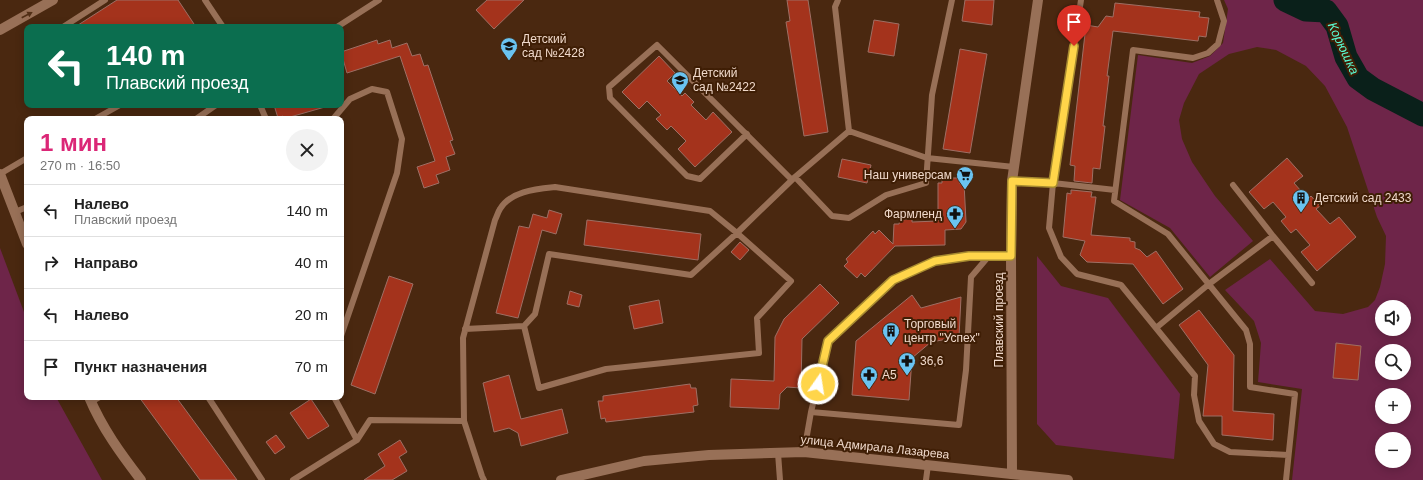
<!DOCTYPE html>
<html lang="ru">
<meta charset="utf-8">
<style>
body{margin:0;font-family:Helvetica,sans-serif;background:#f2f2f2;color:#222;height:100vh;display:flex;flex-direction:column;font-size:15px;white-space:nowrap}
*{box-sizing:border-box;margin:0}
p{font-size:13px;color:#767676}
.icon{flex:none;width:22px;height:22px;fill:none;stroke:currentColor;stroke-width:2;stroke-linecap:round;stroke-linejoin:round}
.map{position:relative;flex:1;overflow:hidden}
.drawer{position:absolute;left:24px;top:116px;width:320px;height:284px;display:flex;flex-direction:column;background:#fff;border-radius:8px;box-shadow:0 2px 10px #0003}
.drawer>*{flex:none}
.hud{position:absolute;left:24px;top:24px;width:320px;height:84px;border-radius:8px;box-shadow:0 2px 10px #0003;background:#0b6e4f;color:#fff;overflow:hidden}
.fabs{position:absolute;left:1375px;top:300px;display:grid;gap:8px}
.fabs a{display:grid;place-items:center;width:36px;height:36px;border-radius:50%;background:#fff;box-shadow:0 2px 10px #0003;font-size:20px}
.pin{position:absolute;display:grid;place-items:center;width:34px;height:34px;color:#fff;margin:-41px -17px;border-radius:50% 50% 50% 0;rotate:-45deg;box-shadow:0 0 4px #0007}
.pin .icon{rotate:45deg}
.me{position:absolute;width:44px;margin:-22px;rotate:13deg;stroke-linejoin:round;filter:drop-shadow(0 0 3px #0008)}
.turn{display:flex;align-items:center;gap:14px;height:84px;padding:0 16px;font-size:18px}
.turn .icon{width:52px;height:52px;stroke-width:2.5}
.turn b{display:block;font-size:28px;line-height:34px}
.round{display:grid;place-items:center;flex:none;width:42px;height:42px;border-radius:21px;background:#f2f2f2}
.summary{display:flex;align-items:center;justify-content:space-between;height:68px;padding:0 16px}
h1{font-size:24px;font-weight:700;line-height:30px;color:#db2777}
ul{padding:0;list-style:none}
li{display:flex;align-items:center;gap:12px;height:52px;padding:0 16px;border-top:1px solid #e0e0e0}
li div{flex:1}
li b{display:block;font-size:15px}
li em{font-style:normal}
.map>svg:first-child{display:block}
.green{fill:#6e2549;fill-rule:evenodd}
.lines{fill:none;stroke-linecap:round;stroke-linejoin:round}
.river{stroke:#0a201a;stroke-width:23}
.building{fill:#a4331c;stroke:#9e6f64}
.lane{stroke:#987057;stroke-width:6}
.street{stroke:#987057;stroke-width:10}
.secondary{stroke:#987057;stroke-width:10}
.oneway{fill:#512e15}
.route-casing{stroke:#a68a30;stroke-width:10}
.route{stroke:#ffd54a;stroke-width:7}
.labels{text-anchor:middle;stroke-width:4;stroke-linejoin:round;paint-order:stroke}
.poi-label{font-size:12px;fill:#f0d9cb;stroke:#3f1e05;text-anchor:start}
.street-label{font-size:12px;fill:#f0d9cb;stroke:#3f1e05}
.water-label{font-size:13px;font-style:italic;fill:#59fcd4;stroke:#3f1e05}
</style>
<div class="map">
<svg width="1423" height="480" viewBox="0 0 1423 480">
<rect width="100%" height="100%" fill="#4a2810"/>
<path class="green" d="M1224 0H1423V480H1292L1302 389 1258 382 1261 343 1254 321 1225 290 1270 259 1315 311 1343 314 1368 307 1375 300 1380 287 1385 264 1386 236 1377 217 1347 127 1325 86 1306 66 1276 50 1257 47 1229 54 1199 74 1184 103 1179 120 1182 139 1192 162 1215 196 1253 241 1210 277 1170 228 1120 200 1138 55 1192 63 1210 56 1223 43 1228 9ZM1382 307H1404V329H1382ZM1382 351H1404V373H1382ZM1382 395H1404V417H1382ZM1382 439H1404V461H1382Z
M0 248 27 320V397H56L102 480H0Z
M1037 256 1061 286 1108 298 1180 394 1174 459 1056 445 1037 424Z"/>
<g class="lines">
<path class="river" d="M1285 0 1306 10 1326 11 1337 26 1346 57 1358 78 1373 89 1423 115"/>
</g>
<path class="building" d="M117 0H178L196 27H75Z
M487 0H524L494 29 476 10Z
M787 0H808L828 132 804 136 786 22 790 21Z
M965 0H994L992 25 962 21Z
M1115 3 1200 12 1199 17 1209 18 1206 37 1199 36 1198 41 1113 31 1107 76H1109L1103 126H1105L1100 169 1093 168 1092 183 1074 181 1075 166 1070 165 1086 25 1098 27 1106 16 1113 17Z
M874 20 899 24 894 56 868 52Z
M377 40 378 44 390 40 392 48 407 43 412 56 420 54 424 66 428 65 453 140 450 141 455 154 446 157 450 170 436 175 439 183 424 188 417 167 435 161 400 56 347 73 341 52Z
M960 49 987 54 970 153 943 149Z
M659 56 675 73 667 81 682 96 685 93 694 102 691 105 706 120 713 112 732 132 695 167 678 149 686 141 671 126 667 130 656 119 661 115 647 101 639 109 622 92Z
M274 105H325V107L283 119V116L278 118Z
M1287 158 1303 176 1294 183 1308 199 1311 196 1320 206 1316 209 1330 224 1339 217 1356 237 1317 271 1301 252 1310 245 1296 229 1291 233 1281 221 1286 217 1273 202 1264 209 1249 192Z
M842 159 871 165 867 183 838 177Z
M942 178H960V184L964 183 966 222 961 229 945 230V245L895 246 865 277 861 273 857 278 844 266 848 262 846 259 873 231 875 234 879 230 893 244 894 224H899L900 220 912 219V222L938 221V183H942Z
M1071 190 1092 192 1091 197H1096L1091 235 1130 238V241L1135 242V248L1140 250 1147 257 1156 251 1183 289 1163 304 1133 264 1087 262 1080 255 1085 241 1063 237 1067 193 1071 194Z
M549 210 562 214 556 234 542 230 518 318 496 313 519 226 529 228 533 214 547 218Z
M587 220 701 234 698 260 584 245Z
M740 242 749 250 740 260 731 252Z
M389 276 413 284 375 394 351 385Z
M820 284 839 303 802 339 801 388 787 387 780 394 779 409 730 407 731 379 774 381 775 337 784 319Z
M570 291 582 295 579 307 567 304Z
M912 295 921 308 961 297 959 337 931 342 912 358 909 400 852 395 856 341Z
M659 300 663 323 634 329 629 306Z
M1199 310 1234 355 1233 411 1274 414 1273 440 1222 435V416H1203L1208 365 1179 325Z
M1336 343 1361 346 1358 380 1333 378Z
M509 375 521 419 562 409 568 433 521 446 518 433 509 428 494 432 483 383Z
M690 384 691 388H696L698 405 693 406 694 412 606 422 605 418 601 419 598 401H603V396Z
M139 397H176L237 480H200Z
M311 399 329 426 308 439 290 413Z
M276 435 285 447 275 454 266 442Z
M400 440 407 452 399 457 407 471 392 480H364L385 466 378 454Z"/>
<g class="lines">
<path class="lane" d="M205 0 223 27
M838 0 835 7 849 131
M1081 0 1053 183 1115 190
M1217 0 1224 21 1218 44 1208 53 1193 58 1133 50 1114 201 1168 234 1246 330 1250 344V387L1295 394 1286 480
M63 27 105 0
M337 27 379 0
M260 105 266 119
M95 119 120 105
M196 119 216 105
M333 119 350 99 372 89 387 92 402 139 397 173 341 336
M849 131 927 158 1014 167
M747 134 700 179 687 176 610 98 609 87 657 45 792 180
M0 174 27 158
M795 177 832 216 849 218 886 195 926 183 932 95 952 0
M1012 181 1053 183 1049 228 1061 257 1077 274 1121 285 1195 376 1194 395 1199 421 1214 444 1230 452 1288 455
M15 212 27 207
M1273 236 1312 283
M1156 328 1209 284 1273 236 1233 185
M465 329 524 326 535 314 549 254 691 275 737 233 795 177 849 131
M208 397 262 480
M334 397 357 440
M91 402 100 397
M811 412 828 341 893 280 935 261 969 256 1011 257
M464 421 482 476 484 480
M804 452 811 412 959 425 966 370 971 277 988 257
M778 453 780 480
M293 480 357 440 370 420 464 421 463 338 495 220C497 216 498 212 500 209 511 191 536 189 555 187L710 211 737 233 791 281 757 318 759 353 606 369 539 388 524 326
M926 480 928 465"/>
<path class="street" d="M0 30 53 0
M1012 474 1011 257 1012 181 1038 0"/>
<path class="secondary" d="M0 174 27 244
M89 397C102 428 121 454 141 480
M561 480 644 461 709 455 804 452 1068 480"/>
</g>
<defs><path id="oneway-solid" d="M-6-.8H1V-3.2L6.5 0L1 3.2V.8H-6Z"/></defs>
<use class="oneway" href="#oneway-solid" transform="translate(27 15) rotate(-28)"/>
<g class="lines">
<g class="route-casing">
<path id="route" d="M818 384 828 341 893 280 935 261 969 256H1011L1012 181 1053 183 1074 46"/>
</g>
<use href="#route" class="route"/>
</g>
<defs>
<g id="school-pin" transform="scale(0.9)"><path d="M0 17L-7.5 6A9.5 9.5 0 1 1 7.5 6Z" fill="#6ac3f1" stroke="#3f1e05"/><path d="M0-5L7-2L0 1L-7-2ZM-4 1L0 2.5L4 1V4Q0 6-4 4Z" fill="#111"/></g>
<g id="supermarket-pin" transform="scale(0.9)"><path d="M0 17L-7.5 6A9.5 9.5 0 1 1 7.5 6Z" fill="#6ac3f1" stroke="#3f1e05"/><path d="M-6-5.5h2.5l.6 2H6L4.5 2H-2.5L-4.4-4H-6ZM-1.5 3.2a1.3 1.3 0 1 0 .1 0ZM3 3.2a1.3 1.3 0 1 0 .1 0Z" fill="#111"/></g>
<g id="building-pin" transform="scale(0.9)"><path d="M0 17L-7.5 6A9.5 9.5 0 1 1 7.5 6Z" fill="#6ac3f1" stroke="#3f1e05"/><path d="M-4-6H4V6H1V3H-1V6H-4ZM-2.5-4.3h1.7v1.8h-1.7ZM.8-4.3h1.7v1.8H.8ZM-2.5-1h1.7V.8h-1.7ZM.8-1h1.7V.8H.8Z" fill="#111"/></g>
<g id="pharmacy-pin" transform="scale(0.9)"><path d="M0 17L-7.5 6A9.5 9.5 0 1 1 7.5 6Z" fill="#6ac3f1" stroke="#3f1e05"/><path d="M-2-6h4v4h4v4h-4v4h-4v-4h-4v-4h4Z" fill="#111"/></g>
</defs>
<g fill-rule="evenodd">
<use href="#school-pin" x="509" y="46"/>
<use href="#school-pin" x="680" y="80"/>
<use href="#supermarket-pin" x="965" y="175"/>
<use href="#building-pin" x="1301" y="198"/>
<use href="#pharmacy-pin" x="955" y="214"/>
<use href="#building-pin" x="891" y="331"/>
<use href="#pharmacy-pin" x="907" y="361"/>
<use href="#pharmacy-pin" x="869" y="375"/>
</g>
<g class="labels">
<g class="poi-label">
<text x="522" y="43">Детский<tspan x="522" dy="14">сад №2428</tspan></text>
<text x="693" y="77">Детский<tspan x="693" dy="14">сад №2422</tspan></text>
<text x="952" y="179" text-anchor="end">Наш универсам</text>
<text x="1314" y="202">Детский сад 2433</text>
<text x="942" y="218" text-anchor="end">Фармленд</text>
<text x="904" y="328">Торговый<tspan x="904" dy="14">центр "Успех"</tspan></text>
<text x="920" y="365">36,6</text>
<text x="882" y="379">А5</text>
</g>
<g class="street-label">
<text transform="translate(999 320) rotate(-90)" y="4">Плавский проезд</text>
<text transform="translate(875 447) rotate(6)" y="4">улица Адмирала Лазарева</text>
</g>
<g class="water-label">
<text transform="translate(1344 48) rotate(65)" y="5">Корюшка</text>
</g>
</g>
</svg>
<div class="fabs">
<a><svg class="icon" aria-label="sound" viewBox="0 0 24 24"><path d="M4 9h4l5-4v14l-5-4H4zM17 9q2 3 0 6"/></svg></a>
<a><svg class="icon" aria-label="search" viewBox="0 0 24 24"><circle cx="10" cy="10" r="6"/><path d="M15 15l6 6"/></svg></a>
<a>+</a>
<a>−</a>
</div>
<div class="pin" style="left:1074px;top:46px;background:#d93025"><svg class="icon" aria-label="arrive" viewBox="0 0 24 24"><path d="M6 21V4h12l-3 4 3 4H6"/></svg></div>
<svg class="me" style="left:818px;top:384px" viewBox="-20 -20 40 40"><circle r="17" fill="#ffd54a" stroke="#fff" stroke-width="3"/><path d="M0-11L8 9 0 5-8 9z" fill="#fff"/></svg>
<div class="hud">
<div class="turn"><svg class="icon" aria-label="left" viewBox="0 0 24 24"><path d="M17 20v-9H6M10 6l-5 5 5 5"/></svg><div><b>140 m</b>Плавский проезд</div></div>
</div>
<section class="drawer">
<div class="summary"><div><h1>1 мин</h1><p>270 m · 16:50</p></div><a class="round"><svg class="icon" aria-label="close" viewBox="0 0 24 24"><path d="M6 6l12 12M18 6L6 18"/></svg></a></div>
<ul>
<li><svg class="icon" aria-label="left" viewBox="0 0 24 24"><path d="M17 20v-9H6M10 6l-5 5 5 5"/></svg><div><b>Налево</b><p>Плавский проезд</p></div><em>140 m</em></li>
<li><svg class="icon" aria-label="right" viewBox="0 0 24 24"><path d="M7 20v-9h11M14 6l5 5-5 5"/></svg><div><b>Направо</b></div><em>40 m</em></li>
<li><svg class="icon" aria-label="left" viewBox="0 0 24 24"><path d="M17 20v-9H6M10 6l-5 5 5 5"/></svg><div><b>Налево</b></div><em>20 m</em></li>
<li><svg class="icon" aria-label="arrive" viewBox="0 0 24 24"><path d="M6 21V4h12l-3 4 3 4H6"/></svg><div><b>Пункт назначения</b></div><em>70 m</em></li>
</ul>
</section>
</div>
